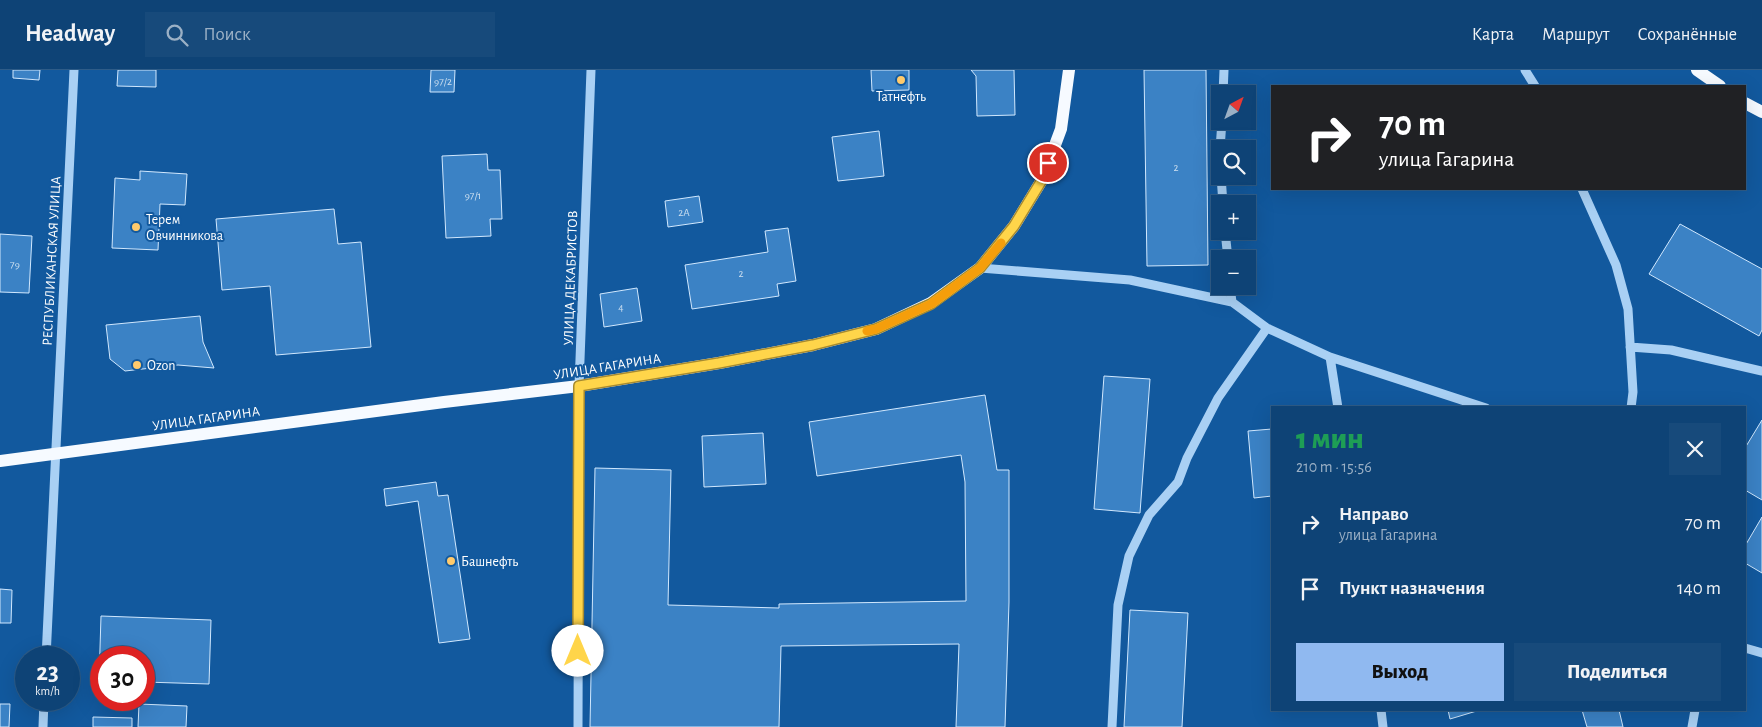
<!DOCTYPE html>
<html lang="ru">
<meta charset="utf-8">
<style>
body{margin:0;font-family:"Alegreya Sans",sans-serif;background:#174a7b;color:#f1f3f6;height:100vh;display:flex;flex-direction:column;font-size:19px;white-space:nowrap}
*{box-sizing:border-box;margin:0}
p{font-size:16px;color:#9bb0c5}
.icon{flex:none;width:28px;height:28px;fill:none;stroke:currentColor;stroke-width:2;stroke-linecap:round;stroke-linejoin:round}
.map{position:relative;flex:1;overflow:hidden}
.panel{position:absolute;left:1271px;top:336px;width:475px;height:305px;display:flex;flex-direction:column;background:#0e4376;border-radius:0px;box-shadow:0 5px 20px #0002,0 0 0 1px #2e5c88}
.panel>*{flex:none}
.guide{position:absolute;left:1271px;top:15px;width:475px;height:105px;border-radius:0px;box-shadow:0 5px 20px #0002,0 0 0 1px #2e5c88;background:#202124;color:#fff;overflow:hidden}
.needle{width:32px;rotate:41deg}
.controls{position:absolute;left:1211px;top:15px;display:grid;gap:10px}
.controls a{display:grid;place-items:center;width:45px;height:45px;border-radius:0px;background:#0e4376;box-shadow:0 5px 20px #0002,0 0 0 1px #2e5c88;font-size:25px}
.speed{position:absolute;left:15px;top:576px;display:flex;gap:10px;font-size:25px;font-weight:700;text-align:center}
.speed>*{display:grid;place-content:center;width:65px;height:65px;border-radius:50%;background:#0e4376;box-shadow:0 5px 20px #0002,0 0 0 1px #2e5c88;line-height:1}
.speed small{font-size:12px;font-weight:400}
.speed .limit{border:8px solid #d22;background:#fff;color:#111}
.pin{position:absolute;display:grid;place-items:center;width:42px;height:42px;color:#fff;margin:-21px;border:2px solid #fff;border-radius:50%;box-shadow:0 1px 5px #0007}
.me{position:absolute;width:55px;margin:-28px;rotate:0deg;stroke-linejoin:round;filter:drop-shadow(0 0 4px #0008)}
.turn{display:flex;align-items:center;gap:18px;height:105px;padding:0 25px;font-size:22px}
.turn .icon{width:65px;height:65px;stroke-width:2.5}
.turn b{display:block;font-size:35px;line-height:42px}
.round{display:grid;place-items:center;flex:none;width:52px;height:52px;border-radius:0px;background:#174a7b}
.overview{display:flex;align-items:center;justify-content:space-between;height:85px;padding:0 25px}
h1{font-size:30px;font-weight:800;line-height:38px;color:#1e9e55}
.cta{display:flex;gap:10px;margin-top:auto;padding:10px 25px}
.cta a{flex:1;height:58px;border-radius:0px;background:#90b9f0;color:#111;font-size:20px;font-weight:800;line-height:58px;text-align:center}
.cta a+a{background:#174a7b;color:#f1f3f6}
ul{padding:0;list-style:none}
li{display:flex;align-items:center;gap:15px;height:65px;padding:0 25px}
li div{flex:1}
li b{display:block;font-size:19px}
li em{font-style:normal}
header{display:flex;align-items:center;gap:30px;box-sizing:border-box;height:70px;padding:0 25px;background:#0e4376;border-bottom:1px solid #2e5c88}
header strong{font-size:24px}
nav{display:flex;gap:28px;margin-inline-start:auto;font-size:18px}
.search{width:350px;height:45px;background:#174a7b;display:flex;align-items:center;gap:12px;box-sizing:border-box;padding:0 18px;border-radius:0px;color:#9bb0c5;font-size:19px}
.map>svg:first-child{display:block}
.building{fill:#3b82c5;stroke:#d1e8fe}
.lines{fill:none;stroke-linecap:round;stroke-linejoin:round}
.minor{stroke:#a9d0f4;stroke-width:9}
.major{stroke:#f6faff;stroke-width:12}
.route-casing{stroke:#a68a30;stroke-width:12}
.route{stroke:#ffd54a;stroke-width:9}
.slow{stroke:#f59e0b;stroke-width:9}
.poi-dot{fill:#ffca6c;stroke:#12599e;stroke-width:2}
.labels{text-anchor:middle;stroke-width:4;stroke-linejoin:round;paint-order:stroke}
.number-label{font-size:11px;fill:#cee0f0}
.poi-label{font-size:14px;fill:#fff;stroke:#12599e;text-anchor:start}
.street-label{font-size:14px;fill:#fff;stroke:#12599e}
</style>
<header>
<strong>Headway</strong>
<div class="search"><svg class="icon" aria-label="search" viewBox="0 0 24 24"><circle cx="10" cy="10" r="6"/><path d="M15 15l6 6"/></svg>Поиск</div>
<nav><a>Карта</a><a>Маршрут</a><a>Сохранённые</a></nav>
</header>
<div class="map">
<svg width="1762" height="657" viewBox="0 0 1762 657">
<rect width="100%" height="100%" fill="#12599e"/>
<path class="building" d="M13 0H40L39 10 13 8Z
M118 0H156V17L117 16Z
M431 0H455L454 22H430Z
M871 0H909V20L872 21Z
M971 0H1014L1015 45 977 46 976 6Z
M1144 0H1206L1208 195 1147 196Z
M879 61 884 106 838 111 832 67Z
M487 84 488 100H500L502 149H490L491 166 446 168 442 86Z
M140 101 187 104 185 135 160 134 158 180 112 178 115 108 140 110Z
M699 126 703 152 668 157 665 131Z
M334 139 338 174 361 172 371 277 276 285 270 216 222 220 216 149Z
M1680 154 1762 199V260L1759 266 1649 204Z
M788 158 796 211 777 214 779 226 692 239 685 195 768 182 765 161Z
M0 164 32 166 29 223 0 222Z
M637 218 642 251 604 257 600 224Z
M200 246 203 272 214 298 178 295 125 301 110 289 106 255Z
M1104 306 1150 309 1140 443 1094 439Z
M985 325 997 400H1009V532L1005 657H956L959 574 781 576 779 657H590L595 398 671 400 668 535 779 538V534L966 531 965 412 961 385 817 406 809 352Z
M1762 350V430L1745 420V378Z
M1272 359V426L1254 428 1248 361Z
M763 363 766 414 704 417 702 366Z
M436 412 438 426 448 425 470 569 439 573 418 431 386 436 384 419Z
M1762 447V503L1745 493V476Z
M0 519 12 520 11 553H0Z
M1130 540 1188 543 1182 657H1124Z
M101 546 211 550 209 614 144 612V588H101V610H99Z
M0 634H10L9 657H0Z
M139 634 187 636 186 657H138Z
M1448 640H1480L1450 649Z
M1582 640H1619L1623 657H1587Z
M93 647 132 648V657H93Z"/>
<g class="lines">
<path class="minor" d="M1525 0 1535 16
M1223 24 1224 0
M1220 79 1222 51
M1220 85V100
M1221 106 1223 134
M1582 119 1616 195 1628 239 1633 322 1631 338
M1225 161 1228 189
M980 198 1130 210 1232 232 1267 258 1330 287 1486 338
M1230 216 1232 232
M1630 277 1671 280 1762 301
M1330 287 1338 338
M1745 578 1762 583
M46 588 74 0
M1381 640 1383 657
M43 657 44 630
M578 657 579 316 591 0
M1112 657 1118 535 1129 486 1149 445 1178 412 1187 388 1218 328 1267 258
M1692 657 1695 640"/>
<path class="major" d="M1697 0 1720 16
M1745 33 1762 42
M0 391 444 332 579 316 719 293 813 275 876 259 931 233 980 198 1014 156 1042 110 1061 59 1069 0"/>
</g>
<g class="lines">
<g class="route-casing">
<path id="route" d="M578 581 579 316 719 293 813 275 876 259 931 234 980 198 1014 156 1042 110 1048 93"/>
</g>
<use href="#route" class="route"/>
<path class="slow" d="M867 261 876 259 931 234 980 198 1001 173"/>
</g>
<g class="poi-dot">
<circle cx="901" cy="10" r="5"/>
<circle cx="136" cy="157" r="5"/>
<circle cx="137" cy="295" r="5"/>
<circle cx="451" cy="491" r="5"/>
</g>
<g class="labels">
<g class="number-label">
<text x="443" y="15">97/2</text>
<text x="1176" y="101">2</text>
<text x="473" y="129">97/1</text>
<text x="684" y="146">2А</text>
<text x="15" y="198">79</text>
<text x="741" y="207">2</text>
<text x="621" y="241">4</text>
</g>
<g class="poi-label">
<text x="901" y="31" text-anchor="middle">Татнефть</text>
<text x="146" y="154">Терем<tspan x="146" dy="16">Овчинникова</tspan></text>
<text x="147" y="300">Ozon</text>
<text x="461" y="496">Башнефть</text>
</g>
<g class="street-label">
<text transform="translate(51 191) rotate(-87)" y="5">РЕСПУБЛИКАНСКАЯ УЛИЦА</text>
<text transform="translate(570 208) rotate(-88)" y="5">УЛИЦА ДЕКАБРИСТОВ</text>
<text transform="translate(607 296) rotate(-9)" y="5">УЛИЦА ГАГАРИНА</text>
<text transform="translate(206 348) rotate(-8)" y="5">УЛИЦА ГАГАРИНА</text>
</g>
</g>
</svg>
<div class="controls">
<a><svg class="needle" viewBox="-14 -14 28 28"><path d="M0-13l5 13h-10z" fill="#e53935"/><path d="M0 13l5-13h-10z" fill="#9bb0c5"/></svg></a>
<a><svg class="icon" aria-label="search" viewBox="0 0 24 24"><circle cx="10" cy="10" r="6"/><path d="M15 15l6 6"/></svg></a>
<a>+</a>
<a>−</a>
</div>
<div class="speed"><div>23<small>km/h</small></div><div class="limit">30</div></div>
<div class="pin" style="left:1048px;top:93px;background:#d93025"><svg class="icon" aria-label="arrive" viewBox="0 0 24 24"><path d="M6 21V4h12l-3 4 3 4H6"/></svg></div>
<svg class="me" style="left:578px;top:581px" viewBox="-20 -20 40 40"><circle r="19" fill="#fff"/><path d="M0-13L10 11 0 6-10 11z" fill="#ffd54a"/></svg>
<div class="guide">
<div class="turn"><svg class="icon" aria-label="right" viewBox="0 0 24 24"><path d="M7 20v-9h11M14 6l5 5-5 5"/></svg><div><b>70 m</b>улица Гагарина</div></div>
</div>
<section class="panel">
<div class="overview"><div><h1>1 мин</h1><p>210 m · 15:56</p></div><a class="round"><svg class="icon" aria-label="close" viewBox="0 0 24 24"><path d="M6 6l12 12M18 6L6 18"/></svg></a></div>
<ul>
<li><svg class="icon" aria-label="right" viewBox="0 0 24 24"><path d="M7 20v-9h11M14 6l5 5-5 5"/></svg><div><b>Направо</b><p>улица Гагарина</p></div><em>70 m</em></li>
<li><svg class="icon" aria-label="arrive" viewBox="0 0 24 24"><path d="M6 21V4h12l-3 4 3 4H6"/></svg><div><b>Пункт назначения</b></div><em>140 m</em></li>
</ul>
<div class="cta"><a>Выход</a><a>Поделиться</a></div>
</section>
</div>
